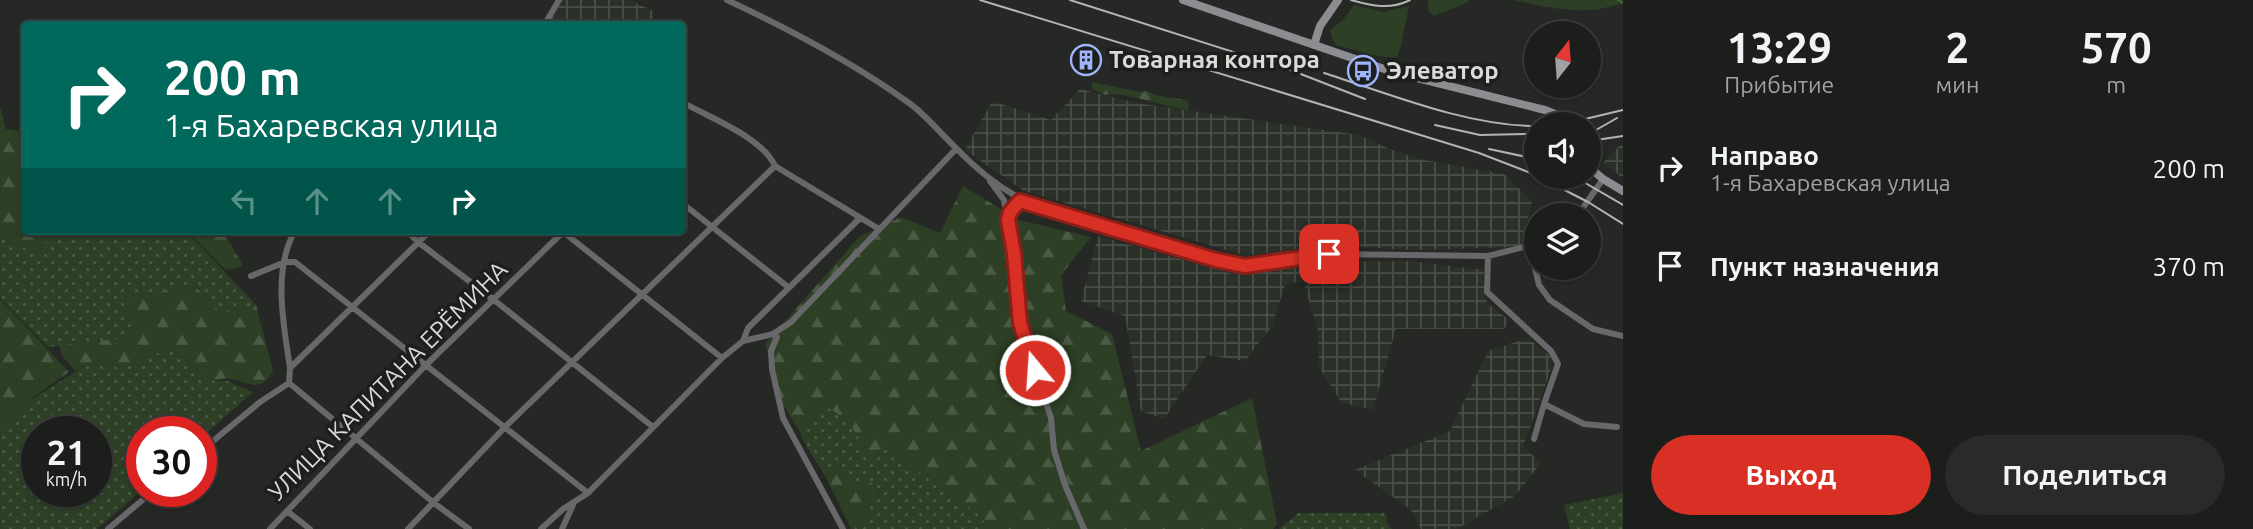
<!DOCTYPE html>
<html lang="ru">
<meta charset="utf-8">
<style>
body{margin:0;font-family:Ubuntu,sans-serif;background:#292b29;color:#f1f3f6;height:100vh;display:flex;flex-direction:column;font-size:26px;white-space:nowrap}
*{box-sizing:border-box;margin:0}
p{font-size:23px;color:#a0a2a3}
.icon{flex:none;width:38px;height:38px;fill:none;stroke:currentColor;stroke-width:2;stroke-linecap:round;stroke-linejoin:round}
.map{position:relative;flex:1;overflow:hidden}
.details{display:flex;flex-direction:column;background:#1c1e1c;width:630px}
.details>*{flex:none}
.top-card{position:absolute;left:21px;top:21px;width:665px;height:214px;border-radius:7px;box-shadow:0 2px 5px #0004,0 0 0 2px #3a3c3b;background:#00695c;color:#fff;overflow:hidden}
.needle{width:46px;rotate:17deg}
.fabs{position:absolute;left:1524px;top:21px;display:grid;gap:14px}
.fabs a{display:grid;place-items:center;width:77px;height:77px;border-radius:50%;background:#1c1e1c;box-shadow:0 2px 5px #0004,0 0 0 2px #3a3c3b;font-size:35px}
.speed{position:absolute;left:21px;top:416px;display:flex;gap:14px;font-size:35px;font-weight:700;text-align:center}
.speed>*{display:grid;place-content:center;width:91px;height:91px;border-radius:50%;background:#1c1e1c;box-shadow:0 2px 5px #0004,0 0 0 2px #3a3c3b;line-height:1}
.speed small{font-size:18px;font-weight:400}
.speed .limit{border:10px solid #d22;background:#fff;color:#111}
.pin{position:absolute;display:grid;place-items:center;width:60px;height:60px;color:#fff;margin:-30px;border-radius:14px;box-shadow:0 4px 10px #0006}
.me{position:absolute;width:77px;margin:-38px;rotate:342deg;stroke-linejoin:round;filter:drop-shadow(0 0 5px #0008)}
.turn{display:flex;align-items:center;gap:24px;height:147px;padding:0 28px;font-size:32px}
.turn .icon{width:91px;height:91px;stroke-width:2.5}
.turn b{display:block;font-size:49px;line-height:60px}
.lanes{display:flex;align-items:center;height:66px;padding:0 28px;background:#0003;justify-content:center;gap:35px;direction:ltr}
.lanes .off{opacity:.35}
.eta{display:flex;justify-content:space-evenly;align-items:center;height:119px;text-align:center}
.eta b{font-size:42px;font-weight:600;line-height:49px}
.action{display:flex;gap:14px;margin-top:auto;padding:14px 28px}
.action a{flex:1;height:80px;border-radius:42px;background:#d93025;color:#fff;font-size:28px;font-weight:600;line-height:80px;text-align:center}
.action a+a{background:#292b29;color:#f1f3f6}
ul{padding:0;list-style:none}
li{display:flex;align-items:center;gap:21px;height:98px;padding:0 28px}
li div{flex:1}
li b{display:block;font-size:26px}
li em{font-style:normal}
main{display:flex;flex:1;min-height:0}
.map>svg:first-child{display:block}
.industrial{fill:url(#industrial-grid)}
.grass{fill:#2d3f25}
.forest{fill:url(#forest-firs)}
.garden{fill:url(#garden-dots);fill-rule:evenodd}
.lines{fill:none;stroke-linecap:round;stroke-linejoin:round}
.stream{stroke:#48643c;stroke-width:2}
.street{stroke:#68686a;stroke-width:6}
.secondary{stroke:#8c8d90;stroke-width:8}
.tram{stroke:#b3b5b3;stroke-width:2}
.rail{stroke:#b3b5b3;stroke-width:2}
.route-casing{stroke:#8d1f18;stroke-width:18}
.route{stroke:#d93025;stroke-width:12}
.labels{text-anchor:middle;stroke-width:7;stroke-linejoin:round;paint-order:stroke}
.poi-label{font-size:24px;font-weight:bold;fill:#d9dbd9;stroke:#1c1f1b;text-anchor:start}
.street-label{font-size:24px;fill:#d9dbd9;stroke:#1c1f1b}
</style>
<main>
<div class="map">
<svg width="1623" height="529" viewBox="0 0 1623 529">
<defs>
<pattern id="industrial-grid" width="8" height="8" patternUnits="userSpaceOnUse" patternTransform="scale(1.75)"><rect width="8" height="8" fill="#2b3128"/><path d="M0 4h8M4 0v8" fill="none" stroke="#494e47"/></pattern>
<pattern id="forest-firs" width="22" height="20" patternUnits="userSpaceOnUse" patternTransform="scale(1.75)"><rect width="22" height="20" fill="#2d3f25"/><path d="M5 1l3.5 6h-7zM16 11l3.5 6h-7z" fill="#4b5a44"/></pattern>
<pattern id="garden-dots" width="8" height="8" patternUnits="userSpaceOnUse" patternTransform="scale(1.75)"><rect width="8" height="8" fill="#2d3f25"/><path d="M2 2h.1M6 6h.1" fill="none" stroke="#4b5a44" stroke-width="1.8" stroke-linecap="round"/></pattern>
</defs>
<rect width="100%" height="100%" fill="#262825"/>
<path class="industrial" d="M563 0H630L655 12 651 24H549Z
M1080 89 1136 103 1359 135 1392 150 1419 159 1504 174 1532 201 1522 247 1412 250 1322 245 1247 256 1024 191 965 150 992 101 1051 120Z
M1622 143H1623V178L1603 163Z
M1098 236 1233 274 1312 262 1410 261 1485 270 1482 277 1487 303 1509 320 1504 329H1396L1373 410 1341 402 1319 367 1318 330 1303 281 1285 285 1272 326 1245 361 1207 355 1164 419 1141 411 1125 316 1081 301Z
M1528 338 1550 356 1552 367 1523 446 1541 463 1516 495 1457 529H1421L1411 510 1355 470 1450 431 1488 351Z"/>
<path class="grass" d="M1427 0H1470L1464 4 1434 16 1429 12Z
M1514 0H1623V4C1611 5 1601 10 1591 10 1565 12 1539 6 1514 0Z
M1354 5 1383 12 1409 6 1401 46 1397 57C1378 59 1357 49 1337 46L1332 39 1330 30 1343 20Z"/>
<path class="forest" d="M1092 82 1140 92 1147 91C1158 98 1175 97 1188 101L1189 110C1170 108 1119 90 1105 95L1092 89Z
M0 107 6 129 24 132V231H54L37 254 0 237Z
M963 186 1019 220 1091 237 1061 275 1066 311 1112 334 1141 451 1252 398 1277 524 1273 529H983L984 518 965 505 953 503 943 489 869 453 827 407 800 432 780 400 765 344 859 237 901 217 940 233Z
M187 231H223L243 266 226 270Z
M195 286 221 313 256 305 273 371C255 402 241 370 214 381L169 348 122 368 90 363 76 371 63 357 59 345 133 337 125 297Z
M0 299 69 372 33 397 0 428Z
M842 465 857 477 865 475 881 494 871 518 858 523 860 529H851L825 475Z"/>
<path class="garden" d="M54 231H126L130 233 140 231H186L256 305 221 313 195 286 125 297 133 337 48 347 0 298V237L37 254Z
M169 348 214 381H228L253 392 201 438V432H142V490L97 529H0V428L30 400 90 363 122 368ZM37 432H96V492H37Z
M827 407 848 421 869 453 885 448 943 489 953 502 965 505 984 518 983 529H860L858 523 870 518V505L881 493 865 475 858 477 863 487 861 492 853 489 842 466 825 475 806 446 800 432Z
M1623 493V529H1570L1564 505Z
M1298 513H1386L1387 523 1392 529H1279Z"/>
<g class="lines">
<path class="stream" d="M1618 0 1623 3"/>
<path class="street" d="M727 0C789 29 854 63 909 103 926 115 939 132 955 147 979 172 1009 196 1041 208L1216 260 1245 266 1329 254 1488 256 1536 244
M545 24 559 0
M682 102C710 118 762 137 775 166L879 229
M990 181 1004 200 1007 218
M1020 200 1010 212 1008 220 1014 253 1020 323 1051 418 1054 450 1065 485 1084 529
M682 203 788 287
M1578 215 1603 179
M407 231 418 242 494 300 653 427
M562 231 722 358
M1530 246 1539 285 1550 300 1593 329 1623 336
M1488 256 1487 292 1551 351 1558 364 1544 404 1534 439
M251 276 285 262H295L588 493
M773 334 777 337 771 351 772 369 783 418 843 529
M743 341 773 334 791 322 956 149
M290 368C284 327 272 270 295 231
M289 383 434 503 469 529
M1544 404 1584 424 1617 427
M201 451 260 402 289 383 290 368 430 231
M287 511 310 529
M108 529 152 492
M270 529 426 365 564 231
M408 529 505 427 775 166
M541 529 563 509 588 493 722 358 743 341 748 328 860 218
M562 529 573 505"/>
<path class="secondary" d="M1183 0 1393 72 1545 110 1555 114 1565 124
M1314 45 1320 26 1338 0
M1589 167 1603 179 1623 191"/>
<path class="tram" d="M1351 0C1372 6 1390 10 1410 0"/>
<path class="rail" d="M980 0 1479 153 1536 175
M1070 0 1293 71 1365 99
M1324 73C1390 94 1467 126 1536 126
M1564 124 1623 110
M1435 125 1480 135 1530 134
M1589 134 1617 118
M1589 141 1623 136
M1489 149 1536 159
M1539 177 1588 202 1623 224
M1575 177 1623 205"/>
</g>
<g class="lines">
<g class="route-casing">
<path id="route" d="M1035 370 1020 323 1014 253 1008 220 1010 212 1020 201 1216 260 1245 266 1329 254"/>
</g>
<use href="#route" class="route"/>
</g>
<defs>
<g id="building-ring" transform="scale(1.575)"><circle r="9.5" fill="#1c1f1b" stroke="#a0b3fd" stroke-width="1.5"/><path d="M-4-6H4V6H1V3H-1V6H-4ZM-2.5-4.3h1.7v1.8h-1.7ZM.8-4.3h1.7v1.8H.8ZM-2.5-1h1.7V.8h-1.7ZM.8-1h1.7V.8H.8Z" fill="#a0b3fd"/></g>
<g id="bus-ring" transform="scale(1.575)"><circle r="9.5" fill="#1c1f1b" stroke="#a0b3fd" stroke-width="1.5"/><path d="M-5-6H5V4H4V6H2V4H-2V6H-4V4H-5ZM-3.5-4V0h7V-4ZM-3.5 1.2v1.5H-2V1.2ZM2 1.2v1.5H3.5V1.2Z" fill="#a0b3fd"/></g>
</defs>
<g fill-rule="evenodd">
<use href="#building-ring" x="1086" y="60"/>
<use href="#bus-ring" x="1363" y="71"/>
</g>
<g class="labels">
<g class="poi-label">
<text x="1109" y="68">Товарная контора</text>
<text x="1386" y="79">Элеватор</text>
</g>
<g class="street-label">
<text transform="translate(388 381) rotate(-45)" y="8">УЛИЦА КАПИТАНА ЕРЁМИНА</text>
</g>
</g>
</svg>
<div class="fabs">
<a><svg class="needle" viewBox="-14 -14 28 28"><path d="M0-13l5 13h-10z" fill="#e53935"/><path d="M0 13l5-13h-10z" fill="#a0a2a3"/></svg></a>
<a><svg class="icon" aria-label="sound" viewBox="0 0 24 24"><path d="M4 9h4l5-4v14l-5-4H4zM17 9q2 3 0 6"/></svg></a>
<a><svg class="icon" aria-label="layers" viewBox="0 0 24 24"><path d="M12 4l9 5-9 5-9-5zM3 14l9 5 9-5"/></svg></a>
</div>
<div class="speed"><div>21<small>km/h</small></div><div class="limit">30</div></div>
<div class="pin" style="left:1329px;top:254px;background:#d93025"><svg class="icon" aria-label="arrive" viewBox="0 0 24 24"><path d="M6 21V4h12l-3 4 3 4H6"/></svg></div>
<svg class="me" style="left:1035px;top:370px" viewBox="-20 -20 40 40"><circle r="17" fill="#d93025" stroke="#fff" stroke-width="3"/><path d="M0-11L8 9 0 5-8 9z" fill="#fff"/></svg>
<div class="top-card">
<div class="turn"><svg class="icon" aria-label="right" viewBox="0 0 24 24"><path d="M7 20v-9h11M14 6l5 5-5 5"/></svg><div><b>200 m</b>1-я Бахаревская улица</div></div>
<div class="lanes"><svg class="icon off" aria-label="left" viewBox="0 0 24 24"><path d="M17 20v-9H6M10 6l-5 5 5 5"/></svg><svg class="icon off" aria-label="ahead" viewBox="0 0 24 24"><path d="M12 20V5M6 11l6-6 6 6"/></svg><svg class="icon off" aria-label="ahead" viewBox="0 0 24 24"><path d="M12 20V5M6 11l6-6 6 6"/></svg><svg class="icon" aria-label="right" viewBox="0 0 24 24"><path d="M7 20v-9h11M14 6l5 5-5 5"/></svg></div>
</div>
</div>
<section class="details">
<div class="eta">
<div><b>13:29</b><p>Прибытие</p></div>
<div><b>2</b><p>мин</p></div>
<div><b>570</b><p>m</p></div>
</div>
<ul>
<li><svg class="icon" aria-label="right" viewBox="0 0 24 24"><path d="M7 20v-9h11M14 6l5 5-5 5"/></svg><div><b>Направо</b><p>1-я Бахаревская улица</p></div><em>200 m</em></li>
<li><svg class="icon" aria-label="arrive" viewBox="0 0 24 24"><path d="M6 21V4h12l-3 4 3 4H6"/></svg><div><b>Пункт назначения</b></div><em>370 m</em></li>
</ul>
<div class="action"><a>Выход</a><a>Поделиться</a></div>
</section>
</main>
